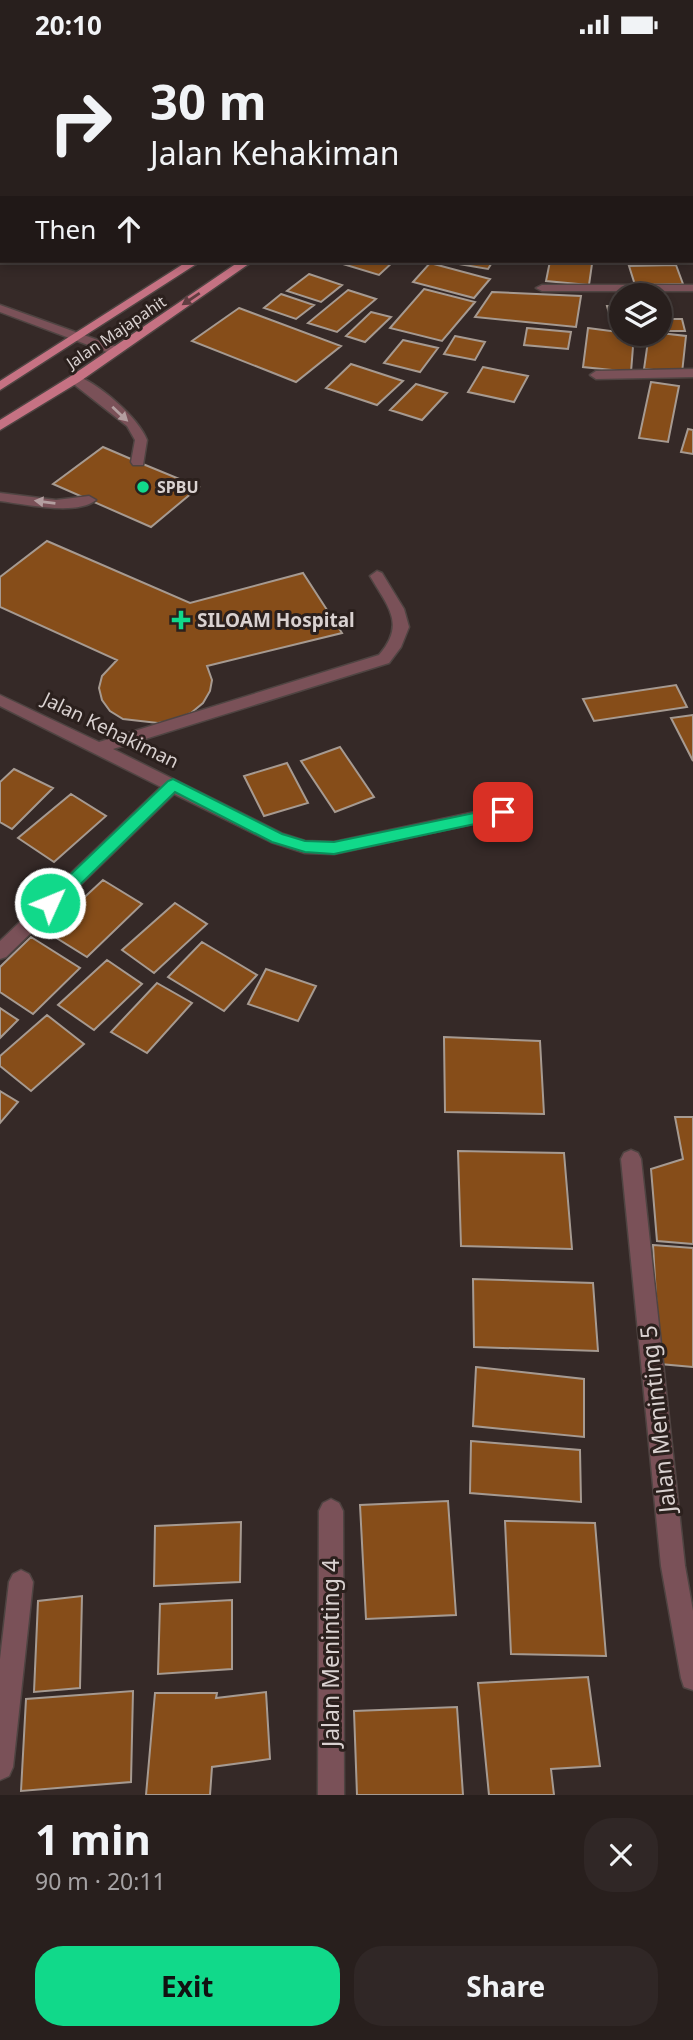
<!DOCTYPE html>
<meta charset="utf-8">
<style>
body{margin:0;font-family:"Noto Sans",sans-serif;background:#302726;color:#f1f3f6;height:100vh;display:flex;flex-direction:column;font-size:26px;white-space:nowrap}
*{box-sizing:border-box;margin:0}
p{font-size:23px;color:#a5a2a4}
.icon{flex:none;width:38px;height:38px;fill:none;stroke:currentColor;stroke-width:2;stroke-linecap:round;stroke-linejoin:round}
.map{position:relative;height:1746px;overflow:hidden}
.details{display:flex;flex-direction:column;background:#281f1d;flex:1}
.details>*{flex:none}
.banner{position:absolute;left:0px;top:0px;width:693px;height:214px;box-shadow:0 4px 10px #0003,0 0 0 2px #443d3b;background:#281f1d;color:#f1f3f6;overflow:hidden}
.buttons{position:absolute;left:609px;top:234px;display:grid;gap:14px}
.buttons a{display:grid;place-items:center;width:63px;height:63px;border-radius:50%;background:#281f1d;box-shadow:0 4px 10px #0003,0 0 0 2px #443d3b;font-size:35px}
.pin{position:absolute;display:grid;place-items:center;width:60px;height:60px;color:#fff;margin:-30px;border-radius:14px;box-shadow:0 4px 10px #0006}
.me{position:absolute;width:77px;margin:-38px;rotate:46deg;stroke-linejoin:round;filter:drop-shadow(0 0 5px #0008)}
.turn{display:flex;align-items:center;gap:24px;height:147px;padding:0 35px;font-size:32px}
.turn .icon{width:91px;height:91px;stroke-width:2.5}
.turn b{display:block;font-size:49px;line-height:60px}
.then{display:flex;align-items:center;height:66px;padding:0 35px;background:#0003;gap:14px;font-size:26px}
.round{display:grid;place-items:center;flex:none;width:74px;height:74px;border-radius:28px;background:#302726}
.overview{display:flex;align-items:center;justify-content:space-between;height:119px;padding:0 35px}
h1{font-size:42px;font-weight:700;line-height:52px}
.cta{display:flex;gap:14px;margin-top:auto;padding:14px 35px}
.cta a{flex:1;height:80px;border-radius:28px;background:#11d98a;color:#111;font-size:28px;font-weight:700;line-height:80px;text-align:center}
.cta a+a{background:#302726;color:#f1f3f6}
.status{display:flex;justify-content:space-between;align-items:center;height:49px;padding:0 35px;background:#281f1d;direction:ltr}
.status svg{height:19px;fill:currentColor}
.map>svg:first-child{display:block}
.building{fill:#864d19;stroke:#a69a91;stroke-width:2}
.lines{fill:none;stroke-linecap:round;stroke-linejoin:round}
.lane-casing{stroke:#4f4442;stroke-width:3}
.street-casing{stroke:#4f4442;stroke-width:3}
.secondary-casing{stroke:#4f4442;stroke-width:3}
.primary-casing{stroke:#4f4442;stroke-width:3}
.lane{fill:#7a5158;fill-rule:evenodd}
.street{fill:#7a5158;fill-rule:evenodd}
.secondary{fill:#a56470;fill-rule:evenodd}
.primary{fill:#c67283;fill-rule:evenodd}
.oneway{fill:#613d41}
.oneway2{fill:#b39ea0}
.route{fill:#11d98a;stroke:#0b8d5a;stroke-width:2}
.poi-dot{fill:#11d98a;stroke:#2b201d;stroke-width:2.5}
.labels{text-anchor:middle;stroke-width:6;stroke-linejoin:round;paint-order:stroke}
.far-street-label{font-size:16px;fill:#d9d1d0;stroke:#2b201d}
.far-poi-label{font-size:16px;font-weight:bold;fill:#d9d1d0;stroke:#2b201d;text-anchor:start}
.poi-label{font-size:19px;font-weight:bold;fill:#d9d1d0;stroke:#2b201d;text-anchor:start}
.street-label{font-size:19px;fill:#d9d1d0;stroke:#2b201d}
.near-street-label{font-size:23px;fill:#d9d1d0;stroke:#2b201d}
</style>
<div class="status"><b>20:10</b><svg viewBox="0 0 49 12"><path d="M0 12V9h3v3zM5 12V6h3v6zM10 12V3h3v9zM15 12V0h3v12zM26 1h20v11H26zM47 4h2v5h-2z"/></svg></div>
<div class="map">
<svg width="693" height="1746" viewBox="0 0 693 1746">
<rect width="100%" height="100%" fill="#352927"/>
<path class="building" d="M13 0H82L12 2Z
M171 0H246L171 2Z
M333 212H394L379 226Z
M441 212H493L488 220Z
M550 212 592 215 589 236 546 232Z
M430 214 490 230 474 249 413 233Z
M676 216 683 235 635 236 629 217Z
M309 225 342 236 321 253 287 242Z
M424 240 475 253 442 292 390 279Z
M348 241 376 250 337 283 308 274Z
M492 243 581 247 576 278 475 268Z
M281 245 314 256 296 270 264 259Z
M607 257H621V267L610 268Z
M239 259 341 297 296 333 192 292Z
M371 263 391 268 365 293 346 287Z
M660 270H682L685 282H661Z
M527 279 571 283 568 300 524 296Z
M588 279 634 285 631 323 583 318Z
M660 284 686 287 682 324 644 320 649 285Z
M455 287 485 293 475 311 444 305Z
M403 291 438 299 420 323 384 314Z
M351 315 403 332 377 356 326 339Z
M483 318 528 327 514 353 468 343Z
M651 333 679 337 668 393 639 389Z
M416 335 447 344 422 371 390 361Z
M688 380 693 381V405L681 403Z
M103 398 138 413 199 438 151 478 53 435Z
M47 492 190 554 303 524 342 584 207 617 212 631 210 642 203 654 191 664 175 671 158 674 123 670 110 662 102 651 99 639 102 627 117 611 0 558V528Z
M676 636 687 658 594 672 583 650Z
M693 666V712L671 669Z
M340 698 374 748 335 763 301 712Z
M287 714 308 754 264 767 244 727Z
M14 720 53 739 12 780 0 773V733Z
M71 745 106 767 54 813 18 789Z
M103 831 142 855 87 908 47 883Z
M175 854 207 875 154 924 122 901Z
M31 888 80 919 33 965 0 943V918Z
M202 893 257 926 224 962 168 928Z
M107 911 142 935 94 981 58 956Z
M266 920 316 937 298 972 248 955Z
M157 934 192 954 147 1004 111 983Z
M0 959 18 971 0 989Z
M47 966 84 995 31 1042 0 1017V1007Z
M444 988 540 992 544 1065 445 1063Z
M0 1042 18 1053 0 1074Z
M675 1068H693V1195L657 1192 651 1120 683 1110Z
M458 1102 564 1104 572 1200 461 1197Z
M653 1196 693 1199V1318L660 1315Z
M473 1230 593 1234 598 1302 474 1298Z
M476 1318 584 1330V1388L473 1377Z
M471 1392 580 1401 581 1453 470 1444Z
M448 1452 456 1566 366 1570 360 1456Z
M505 1472 595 1474 606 1607 511 1605Z
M241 1473 240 1533 154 1537 155 1477Z
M82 1547 80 1639 34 1643 38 1552Z
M232 1551V1620L158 1625 160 1555Z
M588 1628 600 1717 551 1720 554 1746H489L478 1634Z
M133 1642 131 1733 21 1742 26 1650Z
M266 1643 270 1710 212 1718 210 1746H146L155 1644H217L216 1649Z
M457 1658 463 1746H357L354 1662Z"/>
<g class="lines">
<g class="lane-casing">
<path id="lane" d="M0 256 120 299 122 302 112 305 0 263Z
M75 326C98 334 138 368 147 391L143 416H133L131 413 135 391 127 377 71 333 69 330Z
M0 444 56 451 89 447 96 451C77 467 24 455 0 452Z"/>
</g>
<g class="street-casing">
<path id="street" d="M691 158H693V164H691Z
M693 236V242H542L536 239 542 236Z
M693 320V328L596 330 590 326 596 322Z
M377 522 382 524 404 560 409 578 401 598 389 614 113 700 283 785 305 792 334 793 503 757 509 759 511 763 509 767 334 805 305 804 271 793 174 745 6 908 0 910V892L161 738 0 657V646L99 693 379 606C406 575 388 558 370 527Z
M631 1101 638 1104 641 1110 685 1517 693 1562V1641L684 1638 681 1629 661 1517 621 1110 624 1104Z
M331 1450 339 1454 343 1462 344 1746H318L319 1462 323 1454Z
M21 1521 29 1525 33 1533 13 1718 9 1727 0 1731V1610L9 1533 13 1525Z"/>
</g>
<g class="secondary-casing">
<path id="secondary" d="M693 0V6L691 2H687Z
M0 26H2V32H0Z
M0 38H2V44H0Z"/>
</g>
<g class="primary-casing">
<path id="primary" d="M471 0H481V2H471Z
M495 0H505V2H495Z
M188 212H201L0 341V332Z
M240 212H253L79 333 0 381V371L71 327Z"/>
</g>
<use href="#lane" class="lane"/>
<use href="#street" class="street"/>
<use href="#secondary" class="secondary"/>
<use href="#primary" class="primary"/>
</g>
<defs><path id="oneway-solid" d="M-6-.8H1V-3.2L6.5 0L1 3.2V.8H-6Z" transform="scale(1.75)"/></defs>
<use class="oneway" href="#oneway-solid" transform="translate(191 250) rotate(146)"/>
<g class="oneway2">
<use href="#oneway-solid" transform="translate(120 365) rotate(43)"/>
<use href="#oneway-solid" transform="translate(45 453) rotate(-173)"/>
</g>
<path class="route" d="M173 730 282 785 305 792 334 793 503 758 510 763 503 769 334 805 305 803 272 793 175 743 56 859H45L43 854 45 850 168 732Z"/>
<g class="poi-dot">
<circle cx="143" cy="438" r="7"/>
<path d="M177.5 560.5h7v7h7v7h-7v7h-7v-7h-7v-7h7z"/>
</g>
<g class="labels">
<g class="far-street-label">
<text transform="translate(116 283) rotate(-34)" y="6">Jalan Majapahit</text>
</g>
<g class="far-poi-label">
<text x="157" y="444">SPBU</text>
</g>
<g class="poi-label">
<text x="197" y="578">SILOAM Hospital</text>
</g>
<g class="street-label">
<text transform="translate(111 681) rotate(26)" y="7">Jalan Kehakiman</text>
</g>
<g class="near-street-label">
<text transform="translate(658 1370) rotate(-96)" y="8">Jalan Meninting 5</text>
<text transform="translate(331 1604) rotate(-90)" y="8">Jalan Meninting 4</text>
</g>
</g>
</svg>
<div class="buttons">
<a><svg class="icon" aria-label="layers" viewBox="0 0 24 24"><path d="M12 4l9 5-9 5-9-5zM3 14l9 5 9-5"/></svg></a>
</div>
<div class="pin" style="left:503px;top:763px;background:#d93025"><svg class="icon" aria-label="arrive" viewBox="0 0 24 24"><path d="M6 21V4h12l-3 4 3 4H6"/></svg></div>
<svg class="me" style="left:50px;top:854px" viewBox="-20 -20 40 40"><circle r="17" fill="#11d98a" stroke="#fff" stroke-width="3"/><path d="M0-11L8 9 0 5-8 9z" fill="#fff"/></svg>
<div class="banner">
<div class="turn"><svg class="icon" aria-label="right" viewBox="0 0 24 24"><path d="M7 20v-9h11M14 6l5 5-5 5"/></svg><div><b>30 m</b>Jalan Kehakiman</div></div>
<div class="then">Then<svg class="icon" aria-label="ahead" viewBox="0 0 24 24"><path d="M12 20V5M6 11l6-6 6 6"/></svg></div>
</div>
</div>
<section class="details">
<div class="overview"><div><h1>1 min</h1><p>90 m · 20:11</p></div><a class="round"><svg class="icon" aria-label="close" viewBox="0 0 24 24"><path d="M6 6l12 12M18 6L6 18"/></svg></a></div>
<div class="cta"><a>Exit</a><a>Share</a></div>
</section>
